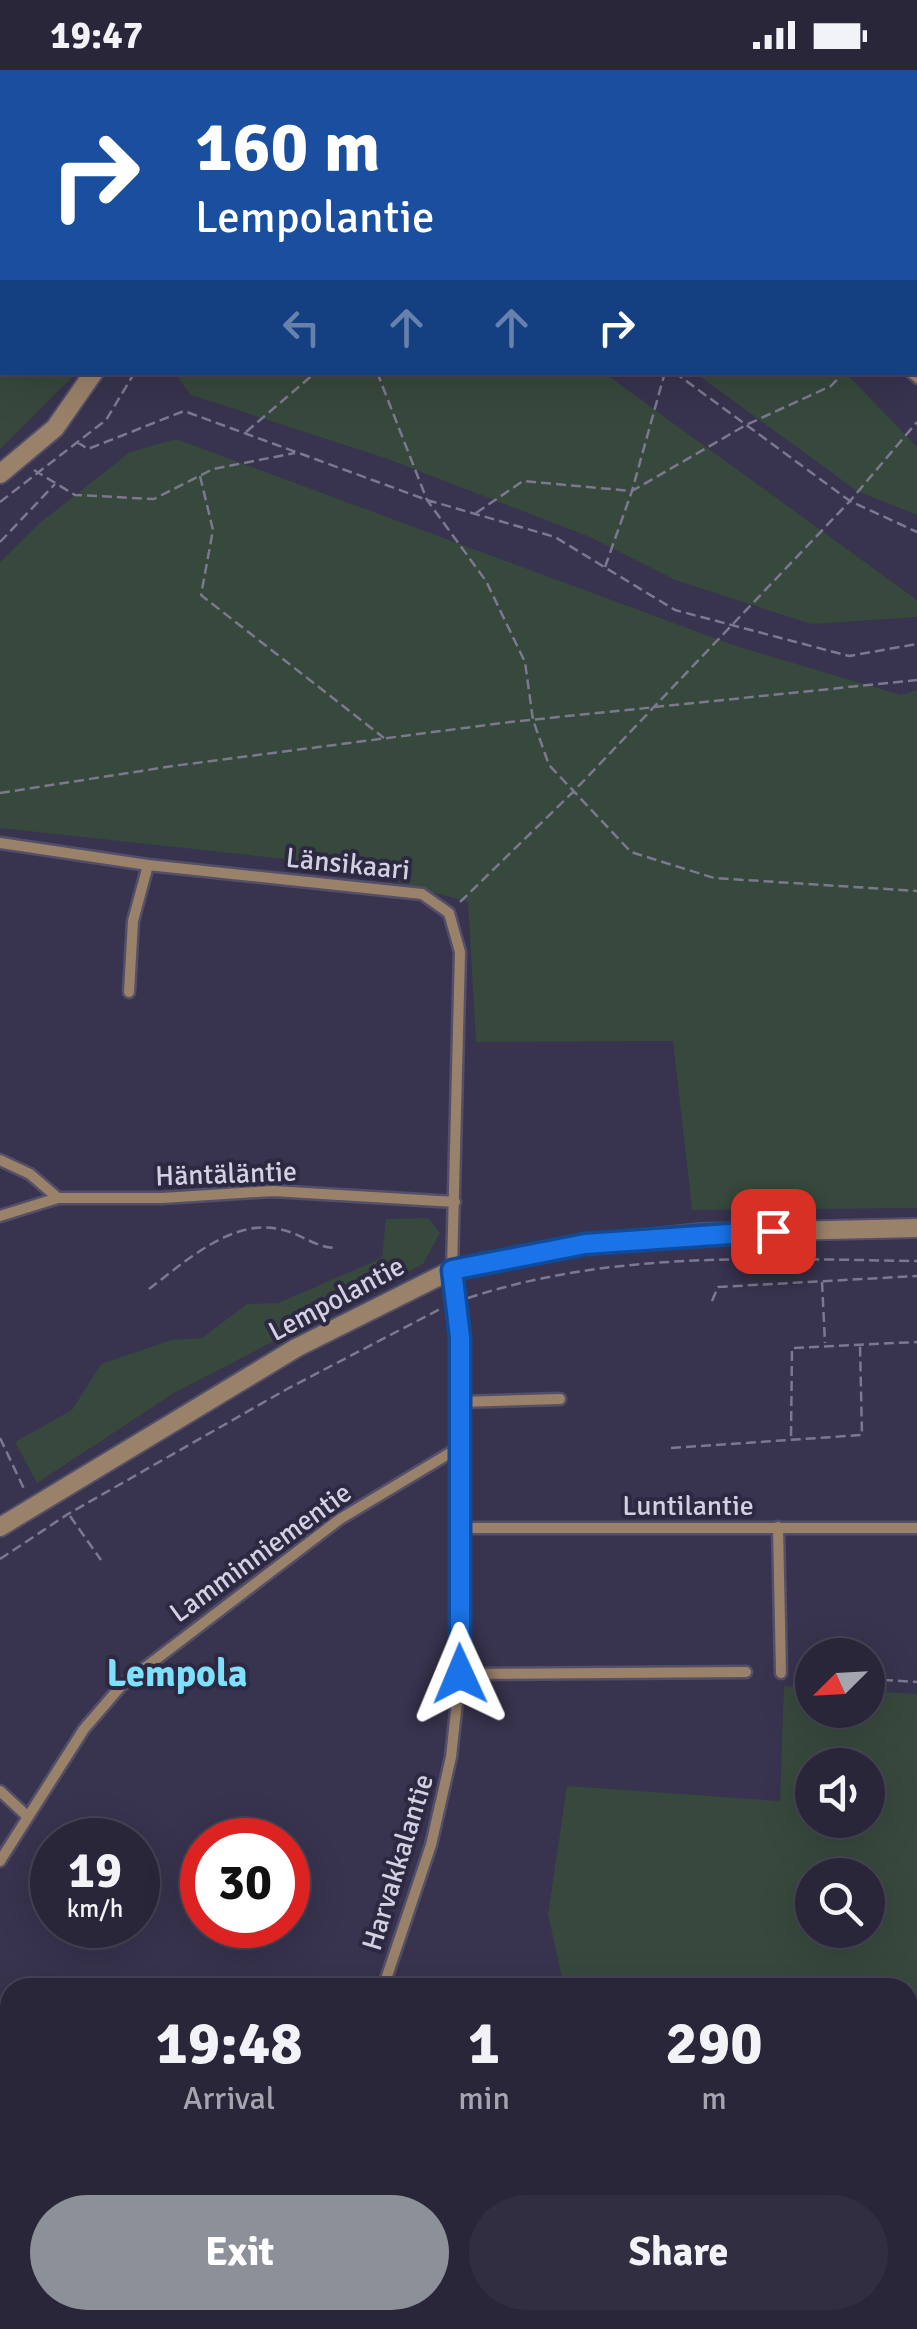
<!DOCTYPE html>
<meta charset="utf-8">
<style>
body{margin:0;font-family:Signika,sans-serif;background:#322e42;color:#f1f3f6;height:100vh;display:flex;flex-direction:column;font-size:38px;white-space:nowrap}
*{box-sizing:border-box;margin:0}
p{font-size:32px;color:#a5a5af}
.icon{flex:none;width:55px;height:55px;fill:none;stroke:currentColor;stroke-width:2;stroke-linecap:round;stroke-linejoin:round}
.map{position:relative;flex:1;overflow:hidden}
.sheet{position:absolute;left:0px;top:1908px;width:918px;height:352px;display:flex;flex-direction:column;background:#2a263a;border-radius:30px 30px 0 0;box-shadow:0 10px 40px #0002,0 0 0 2px #464354}
.sheet>*{flex:none}
.top-card{position:absolute;left:0px;top:0px;width:918px;height:305px;box-shadow:0 10px 40px #0002,0 0 0 2px #464354;background:#1a4fa0;color:#fff;overflow:hidden}
.needle{width:65px;rotate:246deg}
.fabs{position:absolute;left:795px;top:1568px;display:grid;gap:20px}
.fabs a{display:grid;place-items:center;width:90px;height:90px;border-radius:50%;background:#2a263a;box-shadow:0 10px 40px #0002,0 0 0 2px #464354;font-size:50px}
.speed{position:absolute;left:30px;top:1748px;display:flex;gap:20px;font-size:50px;font-weight:700;text-align:center}
.speed>*{display:grid;place-content:center;width:130px;height:130px;border-radius:50%;background:#2a263a;box-shadow:0 10px 40px #0002,0 0 0 2px #464354;line-height:1}
.speed small{font-size:25px;font-weight:400}
.speed .limit{border:15px solid #d22;background:#fff;color:#111}
.pin{position:absolute;display:grid;place-items:center;width:85px;height:85px;color:#fff;margin:-42px;border-radius:20px;box-shadow:0 5px 15px #0006}
.me{position:absolute;width:110px;margin:-55px;rotate:359deg;stroke-linejoin:round;filter:drop-shadow(0 0 8px #0008)}
.turn{display:flex;align-items:center;gap:35px;height:210px;padding:0 30px;font-size:45px}
.turn .icon{width:130px;height:130px;stroke-width:2.5}
.turn b{display:block;font-size:70px;line-height:85px}
.lanes{display:flex;align-items:center;height:95px;padding:0 30px;background:#0003;justify-content:center;gap:50px;direction:ltr}
.lanes .off{opacity:.35}
.eta{display:flex;justify-content:space-evenly;align-items:center;height:170px;text-align:center}
.eta b{font-size:60px;font-weight:800;line-height:70px}
.button{display:flex;gap:20px;margin-top:auto;padding:20px 30px}
.button a{flex:1;height:115px;border-radius:60px;background:#8c9099;color:#fff;font-size:40px;font-weight:800;line-height:115px;text-align:center}
.button a+a{background:#322e42;color:#f1f3f6}
.status{display:flex;justify-content:space-between;align-items:center;height:70px;padding:0 50px;background:#2a263a;direction:ltr}
.status svg{height:28px;fill:currentColor}
.map>svg:first-child{display:block}
.green{fill:#37483c;fill-rule:evenodd}
.water{fill:#3c6162}
.lines{fill:none;stroke-linecap:round;stroke-linejoin:round}
.service-casing{stroke:#544f68;stroke-width:11}
.minor-casing{stroke:#544f68;stroke-width:15}
.tertiary-casing{stroke:#544f68;stroke-width:22}
.secondary-casing{stroke:#544f68;stroke-width:25}
.trunk-casing{stroke:#544f68;stroke-width:28}
.motorway-casing{stroke:#544f68;stroke-width:30}
.path{stroke:#7c788f;stroke-width:2.5;stroke-dasharray:10 5;stroke-linecap:butt}
.service{stroke:#9a8169;stroke-width:6}
.minor{stroke:#9a8169;stroke-width:10}
.tertiary{stroke:#9a8169;stroke-width:18}
.secondary{stroke:#d1a983;stroke-width:20}
.trunk{stroke:#fcdcbe;stroke-width:22}
.motorway{stroke:#fdf0e5;stroke-width:25}
.route-casing{stroke:#114b97;stroke-width:25}
.route{stroke:#1a73e8;stroke-width:18}
.labels{text-anchor:middle;stroke-width:8;stroke-linejoin:round;paint-order:stroke}
.street-label{font-size:28px;fill:#d2d0e1;stroke:#2e2943}
.district-label{font-size:38px;font-weight:bold;fill:#7ee0fb;stroke:#2e2943}
</style>
<div class="status"><b>19:47</b><svg viewBox="0 0 49 12"><path d="M0 12V9h3v3zM5 12V6h3v6zM10 12V3h3v9zM15 12V0h3v12zM26 1h20v11H26zM47 4h2v5h-2z"/></svg></div>
<div class="map">
<svg width="917" height="2259" viewBox="0 0 917 2259">
<rect width="100%" height="100%" fill="#38334e"/>
<path class="green" d="M0 157 2 302 76 303 0 379Z
M181 303H604L917 530V547L811 554 675 510 590 467 385 388 191 325 176 305Z
M695 303H846L917 377V445L857 421Z
M176 369 736 576 901 625 917 620V1138L692 1140 673 971 476 972 468 832 331 794 0 758V492L41 452 130 382Z
M428 1148 440 1163 423 1194 174 1323 37 1413 15 1372 72 1340 101 1294 171 1270 202 1268 247 1234 278 1233 382 1188 386 1149Z
M784 1616 812 1617V1640H868V1621L917 1624V2219L908 2238V1918L564 1917 548 1844 567 1716 780 1731ZM812 1695H868V1750H812ZM812 1805H868V1860H812Z
M0 2209 10 2214V2250H74L91 2259H0Z
M820 2250H902L897 2259H819Z"/>
<path class="water" d="M460 2250H802L800 2256 782 2259H473Z"/>
<g class="lines">
<g class="service-casing">
<path id="service" d="M915 29 917 32
M908 302 917 310"/>
</g>
<g class="minor-casing">
<path id="minor" d="M0 773 148 795 422 824 449 843 460 882 452 1200 459 1267 460 1604 451 1687 431 1775 383 1918
M129 922 133 851 148 795
M0 1090 30 1104 58 1128
M0 1146 58 1128H162L273 1121 455 1132
M460 1332 560 1329
M778 1457 781 1603
M458 1458H917
M460 1604 746 1602
M0 1721 27 1746
M0 1791 84 1659 121 1616 340 1449 460 1377
M0 2005 10 2011
M359 2259 365 2250"/>
</g>
<g class="tertiary-casing">
<path id="tertiary" d="M828 0 846 2
M915 10H917
M0 404 55 358 94 302
M0 1457 296 1278 452 1200 585 1175 701 1163 917 1158"/>
</g>
<g class="secondary-casing">
<path id="secondary" d="M59 0V2
M117 0 119 2"/>
</g>
<g class="trunk-casing">
<path id="trunk" d="M915 105H917
M915 131 917 132"/>
</g>
<g class="motorway-casing">
<path id="motorway" d="M0 80 2 78
M0 138 2 137"/>
</g>
<path class="path" d="M177 0 180 2
M644 0 649 2
M393 2 396 0
M594 2V0
M743 2 744 0
M915 257 917 256
M377 302 427 430 486 511 525 592 533 650 549 695 631 782 714 808 917 821
M674 302 850 431 917 462
M246 362 316 302
M77 372 88 379 184 341 427 430 555 467 675 540 849 586 917 574
M34 400 75 425 154 429 213 399 295 383
M200 406 213 460 201 525 384 668
M0 432 106 350 135 302
M476 443 523 411 632 421 746 355 831 316 844 302
M0 472 55 414
M605 497 632 421 665 302
M0 723 173 696 510 652 917 610
M460 832 574 721 850 431 917 352
M822 1212 825 1273
M149 1219C185 1192 234 1146 283 1160 303 1165 313 1176 334 1178
M468 1228C614 1180 765 1189 917 1191
M712 1231 718 1217 917 1206
M791 1366 792 1278 917 1272
M0 1368 25 1421
M671 1378 862 1365 860 1275
M70 1446 101 1490
M0 1489 68 1444 287 1319 442 1238
M797 1604 812 1605
M868 1609 917 1612
M908 1968 917 1975
M915 2259 917 2256"/>
<use href="#service" class="service"/>
<use href="#minor" class="minor"/>
<use href="#tertiary" class="tertiary"/>
<use href="#secondary" class="secondary"/>
<use href="#trunk" class="trunk"/>
<use href="#motorway" class="motorway"/>
</g>
<g class="lines">
<g class="route-casing">
<path id="route" d="M460 1604V1267L452 1200 585 1174 773 1161"/>
</g>
<use href="#route" class="route"/>
</g>
<g class="labels">
<g class="street-label">
<text transform="translate(348 793) rotate(6)" y="10">Länsikaari</text>
<text transform="translate(226 1103) rotate(-2)" y="10">Häntäläntie</text>
<text transform="translate(336 1228) rotate(-28)" y="10">Lempolantie</text>
<text x="688" y="1445">Luntilantie</text>
<text transform="translate(260 1482) rotate(-36)" y="10">Lamminniementie</text>
<text transform="translate(397 1792) rotate(-73)" y="10">Harvakkalantie</text>
</g>
<g class="district-label">
<text x="177" y="1616">Lempola</text>
</g>
</g>
</svg>
<div class="fabs">
<a><svg class="needle" viewBox="-14 -14 28 28"><path d="M0-13l5 13h-10z" fill="#e53935"/><path d="M0 13l5-13h-10z" fill="#a5a5af"/></svg></a>
<a><svg class="icon" aria-label="sound" viewBox="0 0 24 24"><path d="M4 9h4l5-4v14l-5-4H4zM17 9q2 3 0 6"/></svg></a>
<a><svg class="icon" aria-label="search" viewBox="0 0 24 24"><circle cx="10" cy="10" r="6"/><path d="M15 15l6 6"/></svg></a>
</div>
<div class="speed"><div>19<small>km/h</small></div><div class="limit">30</div></div>
<div class="pin" style="left:773px;top:1161px;background:#d93025"><svg class="icon" aria-label="arrive" viewBox="0 0 24 24"><path d="M6 21V4h12l-3 4 3 4H6"/></svg></div>
<svg class="me" style="left:460px;top:1604px" viewBox="-20 -20 40 40"><path d="M0-17L14 15 0 8-14 15z" fill="#1a73e8" stroke="#fff" stroke-width="4"/></svg>
<div class="top-card">
<div class="turn"><svg class="icon" aria-label="right" viewBox="0 0 24 24"><path d="M7 20v-9h11M14 6l5 5-5 5"/></svg><div><b>160 m</b>Lempolantie</div></div>
<div class="lanes"><svg class="icon off" aria-label="left" viewBox="0 0 24 24"><path d="M17 20v-9H6M10 6l-5 5 5 5"/></svg><svg class="icon off" aria-label="ahead" viewBox="0 0 24 24"><path d="M12 20V5M6 11l6-6 6 6"/></svg><svg class="icon off" aria-label="ahead" viewBox="0 0 24 24"><path d="M12 20V5M6 11l6-6 6 6"/></svg><svg class="icon" aria-label="right" viewBox="0 0 24 24"><path d="M7 20v-9h11M14 6l5 5-5 5"/></svg></div>
</div>
<section class="sheet">
<div class="eta">
<div><b>19:48</b><p>Arrival</p></div>
<div><b>1</b><p>min</p></div>
<div><b>290</b><p>m</p></div>
</div>
<div class="button"><a>Exit</a><a>Share</a></div>
</section>
</div>
